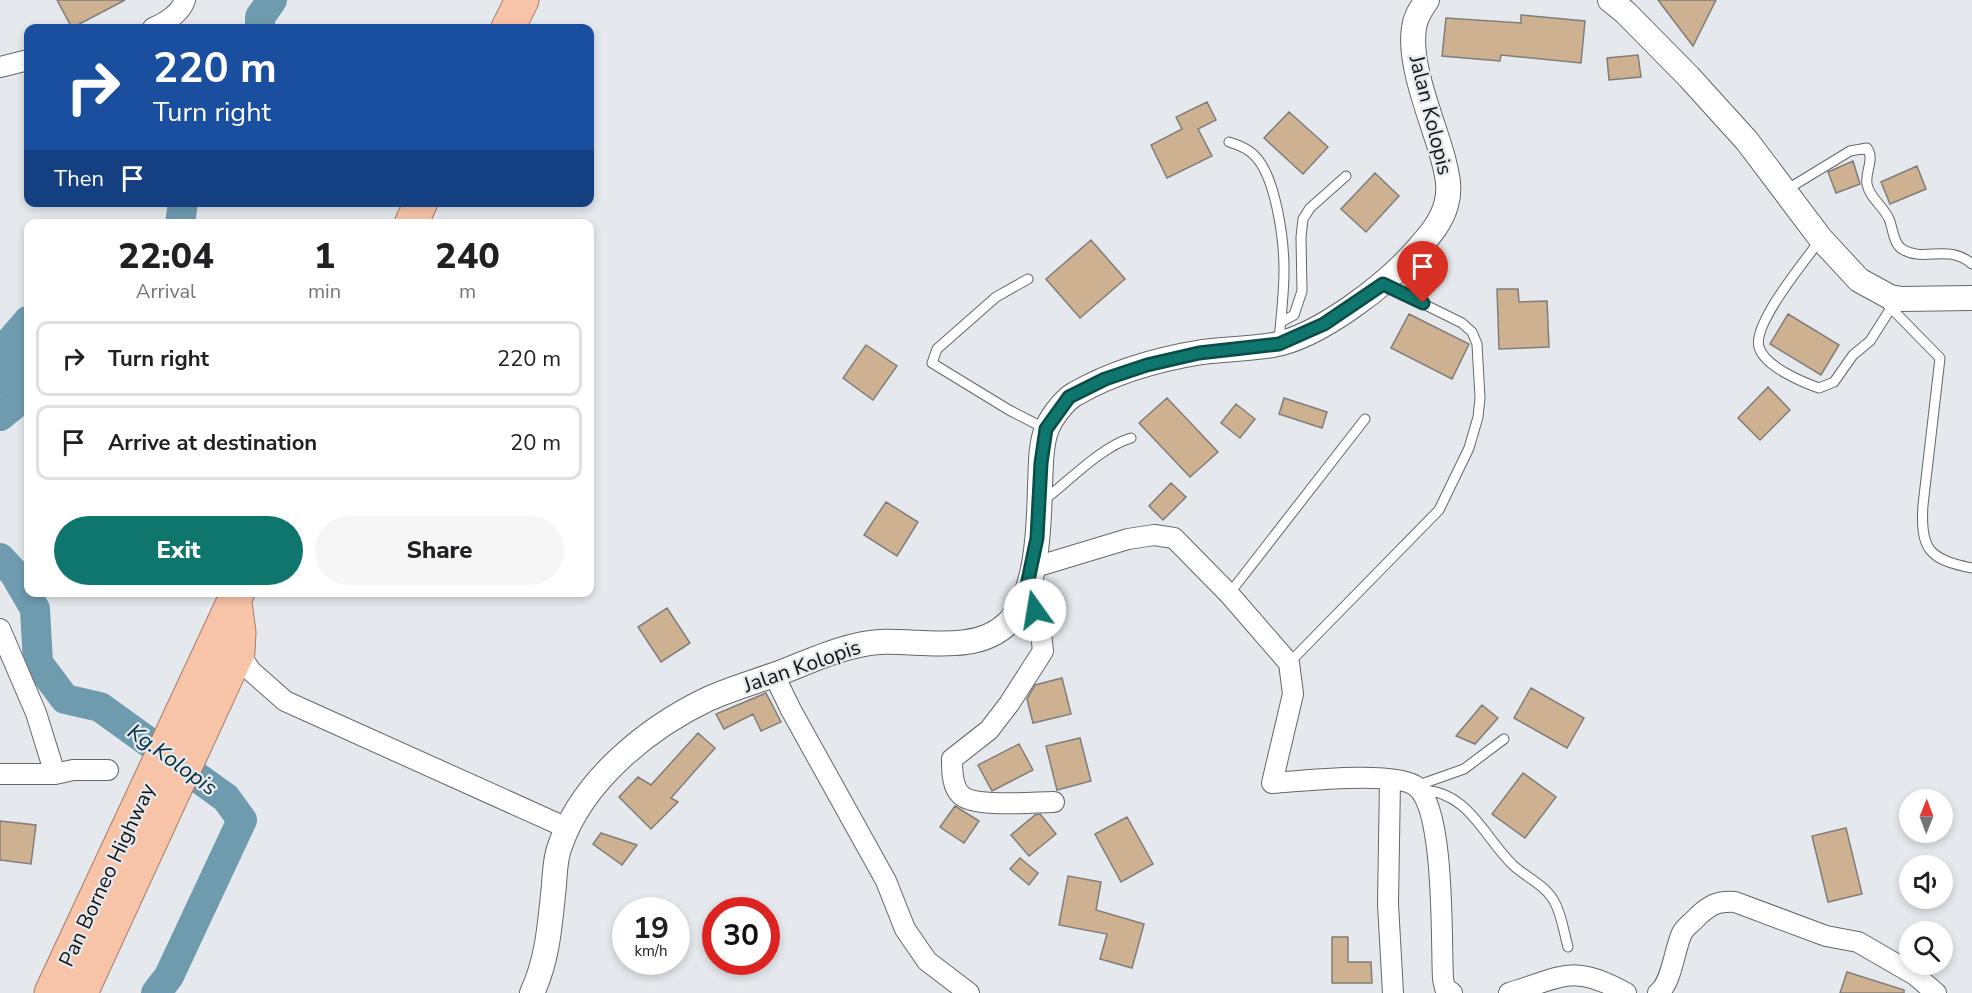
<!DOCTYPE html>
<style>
body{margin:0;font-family:"Nunito Sans",sans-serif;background:#f6f6f6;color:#202124;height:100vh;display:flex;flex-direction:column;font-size:22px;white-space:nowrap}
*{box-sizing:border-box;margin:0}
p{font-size:20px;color:#757577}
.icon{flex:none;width:33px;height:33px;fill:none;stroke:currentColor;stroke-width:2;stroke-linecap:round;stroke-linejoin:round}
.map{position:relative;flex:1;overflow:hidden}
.side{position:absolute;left:24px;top:219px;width:570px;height:378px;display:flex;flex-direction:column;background:#fff;border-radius:12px;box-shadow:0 3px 9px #0003}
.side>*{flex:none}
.top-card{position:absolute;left:24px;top:24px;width:570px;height:183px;border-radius:12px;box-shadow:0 3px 9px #0003;background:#1a4fa0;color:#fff;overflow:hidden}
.needle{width:39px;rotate:1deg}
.fabs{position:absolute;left:1899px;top:789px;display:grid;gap:12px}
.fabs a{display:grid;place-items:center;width:54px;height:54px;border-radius:50%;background:#fff;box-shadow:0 3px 9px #0003;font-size:30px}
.speed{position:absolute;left:612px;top:897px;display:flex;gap:12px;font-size:30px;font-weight:700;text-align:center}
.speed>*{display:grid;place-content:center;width:78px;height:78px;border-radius:50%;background:#fff;box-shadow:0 3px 9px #0003;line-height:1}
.speed small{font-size:15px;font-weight:400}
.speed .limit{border:9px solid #d22;background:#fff;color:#111}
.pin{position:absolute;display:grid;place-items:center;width:51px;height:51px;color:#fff;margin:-62px -26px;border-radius:50% 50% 50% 0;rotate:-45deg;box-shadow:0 0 6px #0007}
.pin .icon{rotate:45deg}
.me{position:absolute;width:66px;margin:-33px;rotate:347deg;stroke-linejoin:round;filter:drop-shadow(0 0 4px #0008)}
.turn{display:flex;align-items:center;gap:21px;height:126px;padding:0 30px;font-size:27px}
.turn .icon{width:78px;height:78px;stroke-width:2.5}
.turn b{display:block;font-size:42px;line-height:51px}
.then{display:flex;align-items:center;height:57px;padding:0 30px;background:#0003;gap:12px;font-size:22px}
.eta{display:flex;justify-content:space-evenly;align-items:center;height:102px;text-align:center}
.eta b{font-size:36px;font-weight:800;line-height:42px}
.action{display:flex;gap:12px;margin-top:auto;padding:12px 30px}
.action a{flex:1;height:69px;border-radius:36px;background:#0f766e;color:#fff;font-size:24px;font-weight:800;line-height:69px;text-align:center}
.action a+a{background:#f6f6f6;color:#202124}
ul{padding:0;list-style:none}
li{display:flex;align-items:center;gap:18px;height:75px;margin:0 12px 9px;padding:0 18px;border:3px solid #e0e0e0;border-radius:12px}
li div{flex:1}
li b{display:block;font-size:22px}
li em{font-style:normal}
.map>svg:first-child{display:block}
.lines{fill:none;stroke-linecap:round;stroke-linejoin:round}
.river{stroke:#6f9baf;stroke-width:30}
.building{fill:#cdb190;stroke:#807d7a;stroke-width:1.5}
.service-casing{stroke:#64676a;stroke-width:11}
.minor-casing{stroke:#64676a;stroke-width:22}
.tertiary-casing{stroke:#64676a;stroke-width:26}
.trunk-casing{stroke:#a67c66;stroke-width:35}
.service{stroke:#fff;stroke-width:9}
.minor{stroke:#fff;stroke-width:20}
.tertiary{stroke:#fff;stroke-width:24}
.trunk{stroke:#f8c4a8;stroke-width:33}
.route-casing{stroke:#0a4d48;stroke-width:15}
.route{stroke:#0f766e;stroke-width:10}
.labels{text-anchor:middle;stroke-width:4.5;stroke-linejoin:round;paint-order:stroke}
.street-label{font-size:21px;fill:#111213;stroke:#e5e8ec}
.water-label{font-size:22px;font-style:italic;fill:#042f3e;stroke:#e5e8ec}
</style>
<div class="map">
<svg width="1972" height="993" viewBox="0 0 1972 993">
<rect width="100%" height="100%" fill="#e5e8ec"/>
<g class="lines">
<path class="river" d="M260 28V17L272 0
M180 224 183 202
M0 416 16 403 10 342 28 321
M0 558 14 573 35 609 38 663 65 699 100 707 226 798 242 820 169 976 156 993"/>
</g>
<path class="building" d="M57 0H125L72 28Z
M1658 0H1716L1693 46Z
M1521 15 1585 21 1581 63 1501 55 1500 61 1442 56 1446 18 1521 23Z
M1638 55 1641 77 1609 80 1607 58Z
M1207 102 1216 120 1198 129 1212 156 1167 178 1151 145 1182 129 1176 117Z
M1289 112 1328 147 1303 174 1264 138Z
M1853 161 1860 184 1836 193 1828 172Z
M1917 166 1926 189 1890 204 1881 182Z
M1375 173 1399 196 1366 232 1341 209Z
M1091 240 1125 279 1080 318 1046 279Z
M1497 289H1518L1519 302 1547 301 1549 347 1499 349Z
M1409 314 1469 344 1452 379 1391 348Z
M1788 314 1839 345 1821 375 1770 344Z
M866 345 897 366 873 400 843 378Z
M1768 387 1790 410 1760 440 1738 418Z
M1167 398 1218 452 1190 477 1139 423Z
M1284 398 1327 412 1322 428 1279 414Z
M1236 404 1255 419 1240 438 1221 423Z
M1171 483 1186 497 1163 520 1149 506Z
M886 502 918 522 897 556 864 535Z
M667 608 690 643 661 662 638 627Z
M1062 678 1071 714 1033 723 1027 699 1035 685Z
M1531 688 1584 718 1567 748 1514 718Z
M766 693 781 722 761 731 753 714 724 729 716 714Z
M1482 705 1498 718 1475 744 1456 736Z
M698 733 715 748 671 798 678 802 651 829 619 797 638 777 651 785Z
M1080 738 1091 781 1057 790 1046 746Z
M1019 744 1033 770 992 791 978 765Z
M1523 773 1556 797 1525 838 1492 814Z
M955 806 979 821 964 843 940 827Z
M1040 814 1056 834 1029 856 1011 835 1035 815Z
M1127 817 1153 864 1121 882 1095 834Z
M0 821 36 825 31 864 0 860Z
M1846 828 1862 894 1828 902 1812 836Z
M601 833 637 845 622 865 593 844Z
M1020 858 1038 873 1029 885 1010 869Z
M1068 876 1101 882 1096 910 1144 924 1132 968 1100 959 1107 934 1059 925Z
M1332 937H1348V962H1371L1372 983H1332Z
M1847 972 1904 990V993H1840Z"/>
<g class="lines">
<g class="service-casing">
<path id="service" d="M1229 142C1239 145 1247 148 1254 155 1276 176 1284 240 1284 270 1284 294 1281 317 1279 340
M1786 190 1850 151 1867 148C1875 159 1865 171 1867 184 1869 197 1884 207 1889 219 1893 228 1893 243 1902 249 1924 263 1948 243 1972 264
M1821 239C1807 258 1752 324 1759 347 1764 366 1802 382 1819 388L1834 382 1853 355 1870 341 1891 308
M1028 279 996 297 937 349 932 363 1009 410 1046 429
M1886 303 1940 358 1923 505C1920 549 1929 560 1972 568
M1281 322 1294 315 1302 291 1301 237 1303 219 1310 208 1346 176
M1044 500C1069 481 1101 447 1131 438
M1229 594 1365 419
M1289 663 1439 510 1469 448 1478 417 1480 398 1477 344 1472 332 1462 323 1385 285
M1416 786 1464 769 1504 739
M1421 790C1469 791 1484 838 1514 866 1527 878 1547 886 1555 903 1562 916 1564 933 1568 947"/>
</g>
<g class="minor-casing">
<path id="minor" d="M153 28C165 23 181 13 185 0
M0 67 28 60
M1032 568 1128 539 1154 535 1174 538 1229 594 1289 663 1293 694 1272 783C1299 781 1398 770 1417 787 1445 811 1441 939 1443 979L1445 988 1452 993
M1026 590 1040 625 1043 651 1009 704 989 730 952 759C952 771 952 787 961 795 974 808 1034 802 1054 802
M0 629 36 713 55 774
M238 652 251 671 285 701 567 828
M774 675 791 710 886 881 905 929 927 961 969 993
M0 774H55L73 770H108
M1390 780 1388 904 1393 993
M1509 993C1563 977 1573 963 1626 993
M1658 993C1672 983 1674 950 1682 933 1685 927 1693 922 1698 916 1710 905 1717 901 1735 902L1826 936 1858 942 1915 975 1936 993"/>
</g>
<g class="tertiary-casing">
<path id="tertiary" d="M1610 0 1626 13 1689 77 1747 141 1821 239 1859 280 1890 297 1901 299 1972 298
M532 993C548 959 550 923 554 885 555 872 555 858 560 846 582 781 647 728 708 699 732 688 758 681 782 672 813 660 847 644 880 642 921 640 977 655 1009 622 1038 593 1039 525 1040 486 1041 469 1040 448 1046 431 1050 419 1064 400 1075 394 1113 372 1159 359 1202 352 1225 349 1250 349 1273 345 1319 337 1386 285 1416 251 1429 236 1441 223 1446 205 1451 188 1447 174 1443 158 1433 121 1408 65 1414 28 1415 17 1421 9 1427 0"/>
</g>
<g class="trunk-casing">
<path id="trunk" d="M508 28 522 0
M411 224 421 202
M51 993 238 592
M81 993 238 652 239 632 235 603"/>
</g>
<use href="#service" class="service"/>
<use href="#minor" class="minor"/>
<use href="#tertiary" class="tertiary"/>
<use href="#trunk" class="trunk"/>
</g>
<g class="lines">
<g class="route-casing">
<path id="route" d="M1035 610 1026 590 1037 538 1041 463 1046 429 1069 397 1105 379 1147 365 1199 353 1279 344 1324 324 1383 284 1423 303"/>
</g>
<use href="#route" class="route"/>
</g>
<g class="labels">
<g class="street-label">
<text transform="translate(1431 115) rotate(76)" y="7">Jalan Kolopis</text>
<text transform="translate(802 666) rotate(-19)" y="7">Jalan Kolopis</text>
<text transform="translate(107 875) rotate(-65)" y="7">Pan Borneo Highway</text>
</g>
<g class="water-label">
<text transform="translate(173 759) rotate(36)" y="8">Kg.Kolopis</text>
</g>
</g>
</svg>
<div class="fabs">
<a><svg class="needle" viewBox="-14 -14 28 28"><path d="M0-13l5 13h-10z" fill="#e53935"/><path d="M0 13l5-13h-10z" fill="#757577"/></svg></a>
<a><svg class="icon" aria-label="sound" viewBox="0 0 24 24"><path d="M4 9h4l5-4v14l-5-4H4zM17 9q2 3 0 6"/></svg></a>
<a><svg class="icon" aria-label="search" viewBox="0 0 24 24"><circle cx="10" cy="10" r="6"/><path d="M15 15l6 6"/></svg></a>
</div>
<div class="speed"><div>19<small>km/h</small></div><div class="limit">30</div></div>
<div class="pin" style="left:1423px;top:303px;background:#d93025"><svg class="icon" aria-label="arrive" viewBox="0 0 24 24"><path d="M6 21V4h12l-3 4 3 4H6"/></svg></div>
<svg class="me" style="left:1035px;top:610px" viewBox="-20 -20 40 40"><circle r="19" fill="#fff"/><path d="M0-13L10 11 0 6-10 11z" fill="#0f766e"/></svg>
<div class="top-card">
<div class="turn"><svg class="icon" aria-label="right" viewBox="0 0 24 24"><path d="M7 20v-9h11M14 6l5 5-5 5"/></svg><div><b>220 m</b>Turn right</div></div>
<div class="then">Then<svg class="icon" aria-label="arrive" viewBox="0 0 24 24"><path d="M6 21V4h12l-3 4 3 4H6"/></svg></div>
</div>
<section class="side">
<div class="eta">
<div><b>22:04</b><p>Arrival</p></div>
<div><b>1</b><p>min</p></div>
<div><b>240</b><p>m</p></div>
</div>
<ul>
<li><svg class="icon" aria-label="right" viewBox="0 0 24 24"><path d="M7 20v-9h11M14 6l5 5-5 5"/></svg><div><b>Turn right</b></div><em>220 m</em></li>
<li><svg class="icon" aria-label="arrive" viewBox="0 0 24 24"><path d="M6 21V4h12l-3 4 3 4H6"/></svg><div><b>Arrive at destination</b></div><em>20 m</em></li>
</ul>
<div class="action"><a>Exit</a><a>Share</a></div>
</section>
</div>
